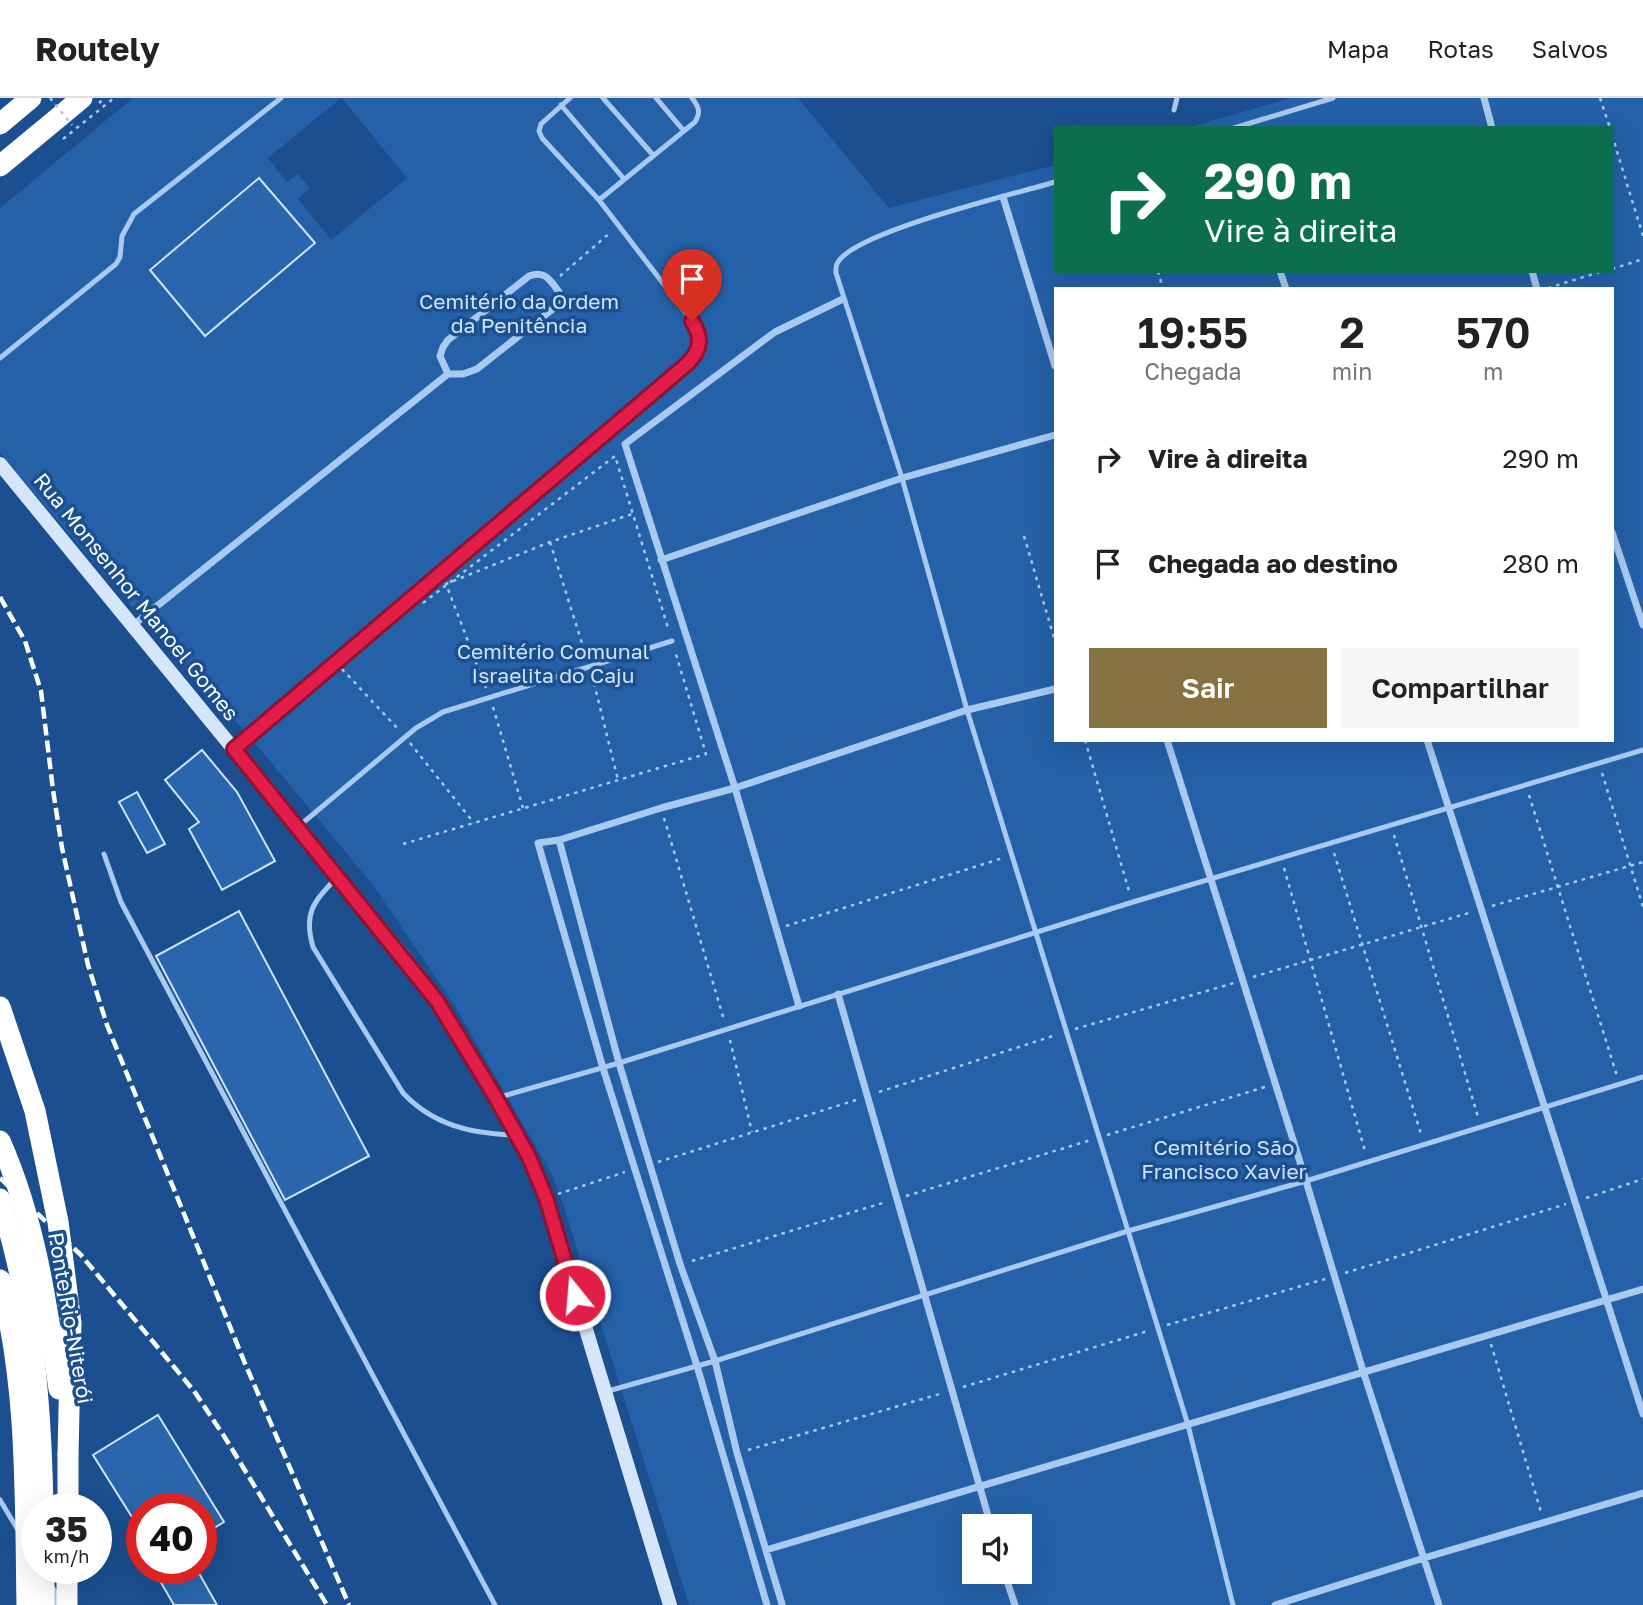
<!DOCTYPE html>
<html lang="pt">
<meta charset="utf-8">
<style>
body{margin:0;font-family:"Golos Text",sans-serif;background:#f6f6f6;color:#222;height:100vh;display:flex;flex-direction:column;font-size:26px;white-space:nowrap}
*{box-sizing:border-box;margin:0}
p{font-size:23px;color:#767676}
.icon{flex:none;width:38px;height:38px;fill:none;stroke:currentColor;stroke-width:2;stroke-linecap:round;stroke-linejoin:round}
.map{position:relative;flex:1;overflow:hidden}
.drawer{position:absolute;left:1054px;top:189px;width:560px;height:455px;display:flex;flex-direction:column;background:#fff;border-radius:0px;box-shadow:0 7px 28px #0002}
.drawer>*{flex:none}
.hud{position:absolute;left:1054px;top:28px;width:560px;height:147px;border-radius:0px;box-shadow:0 7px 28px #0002;background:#0b6e4f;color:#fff;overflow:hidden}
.tools{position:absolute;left:962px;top:1416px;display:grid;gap:14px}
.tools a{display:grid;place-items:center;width:70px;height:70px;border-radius:0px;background:#fff;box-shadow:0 7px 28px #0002;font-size:35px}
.speed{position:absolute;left:21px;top:1395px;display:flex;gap:14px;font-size:35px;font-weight:700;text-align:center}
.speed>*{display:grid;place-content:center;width:91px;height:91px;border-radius:50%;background:#fff;box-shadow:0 7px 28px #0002;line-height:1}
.speed small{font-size:18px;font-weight:400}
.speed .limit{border:10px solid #d22;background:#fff;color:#111}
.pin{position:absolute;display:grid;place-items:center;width:60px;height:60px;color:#fff;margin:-72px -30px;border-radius:50% 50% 50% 0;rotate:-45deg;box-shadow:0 0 7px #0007}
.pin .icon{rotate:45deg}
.me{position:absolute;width:77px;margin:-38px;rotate:343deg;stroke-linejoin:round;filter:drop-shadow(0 0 5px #0008)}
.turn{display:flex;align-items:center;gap:24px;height:147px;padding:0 35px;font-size:32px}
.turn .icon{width:91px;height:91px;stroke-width:2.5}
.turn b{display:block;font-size:49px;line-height:60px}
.eta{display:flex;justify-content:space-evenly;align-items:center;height:119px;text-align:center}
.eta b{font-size:42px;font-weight:600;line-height:49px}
.primary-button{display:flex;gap:14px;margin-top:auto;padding:14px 35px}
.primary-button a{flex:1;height:80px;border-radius:0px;background:#857141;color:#fff;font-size:28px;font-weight:600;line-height:80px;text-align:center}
.primary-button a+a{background:#f6f6f6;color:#222}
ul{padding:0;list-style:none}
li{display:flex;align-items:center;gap:21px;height:105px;padding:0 35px}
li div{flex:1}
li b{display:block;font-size:26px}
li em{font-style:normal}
header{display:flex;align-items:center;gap:42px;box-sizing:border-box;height:98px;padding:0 35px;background:#fff;border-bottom:2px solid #e0e0e0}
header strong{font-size:33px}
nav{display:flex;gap:38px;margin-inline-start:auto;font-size:24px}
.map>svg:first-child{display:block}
.green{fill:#2461a8;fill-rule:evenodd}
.building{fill:#2a66ad;stroke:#cfe3fa;stroke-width:2}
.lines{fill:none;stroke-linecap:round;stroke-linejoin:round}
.path{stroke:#a9c9ee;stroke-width:2.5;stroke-dasharray:3.5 5;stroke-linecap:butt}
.lane{stroke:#a9c9ee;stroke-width:5}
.street{stroke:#a9c9ee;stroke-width:7}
.secondary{stroke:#d6e6fa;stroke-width:14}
.highway{stroke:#fff;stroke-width:21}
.rail{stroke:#fff;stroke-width:4.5;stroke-dasharray:12 5;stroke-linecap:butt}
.path-bridge{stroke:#a9c9ee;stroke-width:2.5;stroke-dasharray:3.5 5;stroke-linecap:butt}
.highway-bridge{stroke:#fff;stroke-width:21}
.route-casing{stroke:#92132f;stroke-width:18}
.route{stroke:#e11d48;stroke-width:12}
.labels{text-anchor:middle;stroke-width:7;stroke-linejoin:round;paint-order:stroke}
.park-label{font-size:21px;fill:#cfe3fa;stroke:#1b4f8f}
.street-label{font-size:21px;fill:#fff;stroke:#1b4f8f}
</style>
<header>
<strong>Routely</strong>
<nav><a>Mapa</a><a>Rotas</a><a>Salvos</a></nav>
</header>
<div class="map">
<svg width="1643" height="1507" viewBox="0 0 1643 1507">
<rect width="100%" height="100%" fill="#1b4f8f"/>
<path class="green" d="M133 0H341L268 60 287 84 298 76 310 90 298 101 331 142 407 80 342 0H798L889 110 1055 67V173H1612V30H1187L1291 0H1643V1507H689L563 1106 552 1077 455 908 373 787 250 639 142 521 0 355V110ZM259 80 315 145 205 238 150 172ZM1055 191H1612V642H1055ZM975 1428H1020V1474H975Z"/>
<path class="building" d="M259 80 315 145 205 238 150 172Z
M202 652 237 694 275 763 222 792 189 731 199 724 165 682Z
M137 694 165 746 147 755 119 704Z
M239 813 369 1058 285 1102 156 858Z
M158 1317 224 1424 201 1438V1410H142V1435L93 1357Z
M167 1470H196L217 1507H174L156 1476Z"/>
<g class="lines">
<path class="path" d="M1600 0 1610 30
M99 5 105 0
M1612 37 1643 138
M63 41 114 0
M1612 171 1643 161
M1158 173 1163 191
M560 178 611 134
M1548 190 1603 173
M1024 438 1055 543
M550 444 586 558
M423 505 615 358 669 533
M342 571 399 632
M592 577 618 682
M486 590 446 486 550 444 632 416
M493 609 523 710
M1085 642 1129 793
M410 645 474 725
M1602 675 1643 809
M1529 697 1617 978
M664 720 724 922
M1394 737 1478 1019
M403 746 706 656 675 553
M1334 755 1421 1036
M1284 770 1365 1053
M1492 808 1643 764
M786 828 1003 760
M1253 879 1472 814
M1075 931 1234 885
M730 942 752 1034
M879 994 1056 937
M1107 1037 1265 989
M658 1064 856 1002
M558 1096 625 1074
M906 1098 1091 1042
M1586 1100 1643 1081
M692 1163 886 1104
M1345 1175 1566 1106
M1167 1227 1325 1181
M1491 1246 1541 1414
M963 1289 1148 1233
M748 1352 943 1295"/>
<path class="lane" d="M603 0 653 57
M656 0 684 33
M561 7 624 81
M1174 12 1177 0
M1234 30 1333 0
M1055 84C1015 96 857 133 838 164 835 168 836 170 836 175L902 380 967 612 1188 1327 1233 1507
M599 102 695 24C701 14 699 9 692 0
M0 260 116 166 120 159 122 138 134 116 281 0
M236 649 695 258C701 243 700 236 692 223L599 102 542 40 539 33 541 26 570 0
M299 728 416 630 443 614 672 543
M104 756 121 804 495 1507
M337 779C314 804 303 814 313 849L403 995C433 1027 472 1036 514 1037
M500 999 619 965 1133 804 1643 652
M608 1293 715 1263 1128 1133 1306 1083 1643 979
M0 1402 18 1432
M51 1487 56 1495 55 1507"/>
<path class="street" d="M1484 0 1492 30
M1003 99 1055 268
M1280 173 1286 191
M1532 173 1537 191
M1612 434 1643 527
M661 462 902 380 1055 337
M132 528 448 276H463L477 271 559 206V194C550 182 545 172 529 178L448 242 443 249 440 258 448 276
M1167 642 1306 1083 1363 1273 1439 1507
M1427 642 1643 1316
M559 742 619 965 680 1166 715 1263 737 1355 782 1506
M838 896 991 1428
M799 908 735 690 625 346 775 234 843 201
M766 1452 1643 1191
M1004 1474 1015 1507
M767 1507 697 1268 603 970 538 745 559 742 661 710 735 690 967 612 1055 591
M1275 1507 1424 1460 1643 1395"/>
<path class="secondary" d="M0 366 404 859C460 933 510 1014 546 1100L670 1507"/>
<path class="highway" d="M0 26 31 0
M0 68 82 0
M0 1101C33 1205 41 1302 43 1410
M68 1410V1356
M67 1507V1470"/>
<path class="rail" d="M0 499 25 543 41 593 53 692 62 750 88 867 107 927 244 1263 349 1507
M0 1080 81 1157 194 1293 224 1338 327 1507"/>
<path class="path-bridge" d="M50 0 72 27"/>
<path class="highway-bridge" d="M0 909 35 1013 58 1124 71 1225 68 1356
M0 1043C35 1122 47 1206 59 1291
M0 1182C28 1288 25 1399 27 1507
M44 1470V1507"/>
</g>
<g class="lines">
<g class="route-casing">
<path id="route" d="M575 1197 546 1100 529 1059 496 1000 437 903 234 651 687 266C701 252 703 240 692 223"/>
</g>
<use href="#route" class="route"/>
</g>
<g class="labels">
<g class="park-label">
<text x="519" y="211">Cemitério da Ordem<tspan x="519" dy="24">da Penitência</tspan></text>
<text x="553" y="561">Cemitério Comunal<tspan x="553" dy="24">Israelita do Caju</tspan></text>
<text x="1224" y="1057">Cemitério São<tspan x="1224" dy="24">Francisco Xavier</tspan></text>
</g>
<g class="street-label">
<text transform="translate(136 499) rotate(51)" y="7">Rua Monsenhor Manoel Gomes</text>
<text transform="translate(70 1220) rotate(80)" y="7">Ponte Rio-Niterói</text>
</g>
</g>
</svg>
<div class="tools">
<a><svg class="icon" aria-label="sound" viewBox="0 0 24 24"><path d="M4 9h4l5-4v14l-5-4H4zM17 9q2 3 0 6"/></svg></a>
</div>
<div class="speed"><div>35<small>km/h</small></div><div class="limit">40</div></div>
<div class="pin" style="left:692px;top:223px;background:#d93025"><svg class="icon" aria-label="arrive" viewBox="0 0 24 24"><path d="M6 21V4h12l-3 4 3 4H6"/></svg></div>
<svg class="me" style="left:575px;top:1197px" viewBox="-20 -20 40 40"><circle r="17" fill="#e11d48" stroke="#fff" stroke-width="3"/><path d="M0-11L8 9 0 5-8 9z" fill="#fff"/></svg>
<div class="hud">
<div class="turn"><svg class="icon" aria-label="right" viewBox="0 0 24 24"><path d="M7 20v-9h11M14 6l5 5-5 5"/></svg><div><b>290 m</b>Vire à direita</div></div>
</div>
<section class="drawer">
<div class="eta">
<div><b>19:55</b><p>Chegada</p></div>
<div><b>2</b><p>min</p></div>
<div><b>570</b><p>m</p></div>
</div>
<ul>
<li><svg class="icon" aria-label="right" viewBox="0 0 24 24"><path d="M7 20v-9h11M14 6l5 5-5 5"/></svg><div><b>Vire à direita</b></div><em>290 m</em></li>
<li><svg class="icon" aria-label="arrive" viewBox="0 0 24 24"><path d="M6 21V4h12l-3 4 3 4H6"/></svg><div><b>Chegada ao destino</b></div><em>280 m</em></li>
</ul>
<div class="primary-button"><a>Sair</a><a>Compartilhar</a></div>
</section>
</div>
